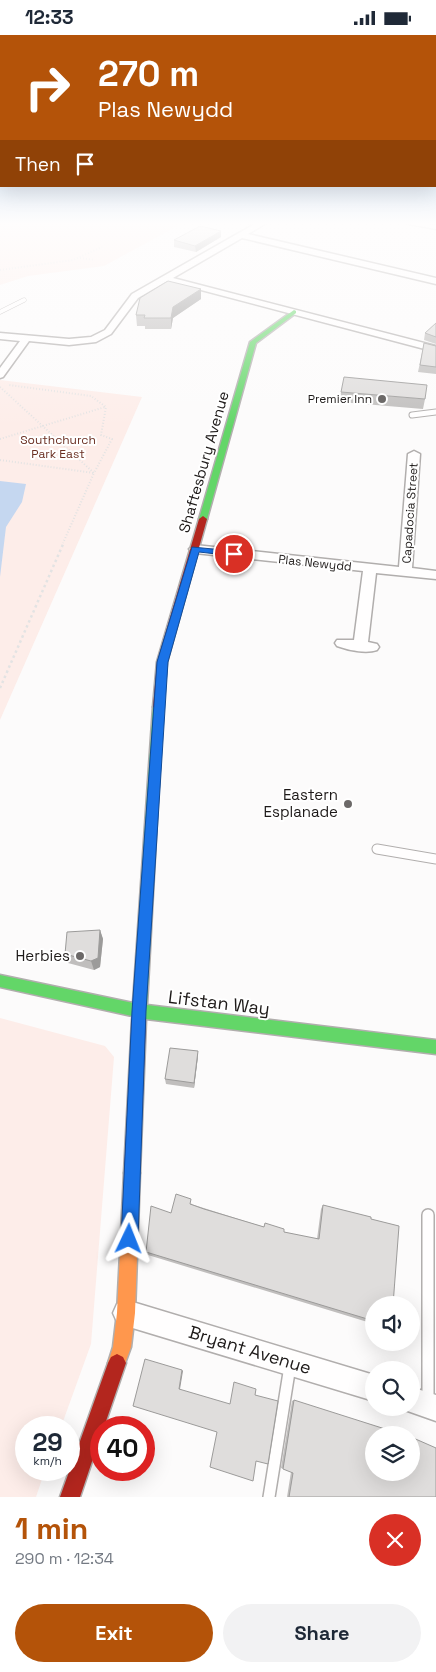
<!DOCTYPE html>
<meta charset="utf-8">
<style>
body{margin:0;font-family:"Space Grotesk",sans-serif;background:#f2f2f3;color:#1f2937;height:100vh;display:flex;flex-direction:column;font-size:19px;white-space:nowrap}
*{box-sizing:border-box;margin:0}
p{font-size:16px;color:#747a83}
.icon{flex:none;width:28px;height:28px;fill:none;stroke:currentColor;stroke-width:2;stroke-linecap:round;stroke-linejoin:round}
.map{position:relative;height:1462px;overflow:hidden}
.drawer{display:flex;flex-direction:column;background:#fff;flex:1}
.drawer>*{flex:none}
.banner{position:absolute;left:0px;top:0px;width:436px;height:152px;box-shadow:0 5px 20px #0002;background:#b45309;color:#fff;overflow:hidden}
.buttons{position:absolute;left:365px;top:1261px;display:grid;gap:10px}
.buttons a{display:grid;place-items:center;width:55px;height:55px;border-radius:50%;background:#fff;box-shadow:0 5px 20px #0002;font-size:25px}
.speed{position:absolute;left:15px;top:1381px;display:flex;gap:10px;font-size:25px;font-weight:700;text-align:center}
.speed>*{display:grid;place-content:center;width:65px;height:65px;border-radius:50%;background:#fff;box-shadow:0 5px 20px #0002;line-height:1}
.speed small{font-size:12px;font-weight:400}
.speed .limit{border:8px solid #d22;background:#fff;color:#111}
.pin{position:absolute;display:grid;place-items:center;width:42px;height:42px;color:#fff;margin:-21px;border:2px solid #fff;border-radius:50%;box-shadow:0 1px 5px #0007}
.me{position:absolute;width:55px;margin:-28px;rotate:2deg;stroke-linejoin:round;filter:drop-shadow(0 0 4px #0008)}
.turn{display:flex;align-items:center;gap:18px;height:105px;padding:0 15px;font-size:22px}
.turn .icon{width:65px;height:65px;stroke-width:2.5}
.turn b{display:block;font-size:35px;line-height:42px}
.then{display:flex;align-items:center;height:48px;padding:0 15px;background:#0003;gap:10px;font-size:19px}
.round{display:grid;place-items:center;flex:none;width:52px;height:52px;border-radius:26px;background:#f2f2f3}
.headline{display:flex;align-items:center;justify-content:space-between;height:85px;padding:0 15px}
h1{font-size:30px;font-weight:800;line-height:38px;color:#b45309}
.primary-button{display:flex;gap:10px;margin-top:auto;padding:10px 15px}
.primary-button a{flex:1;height:58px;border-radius:30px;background:#b45309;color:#fff;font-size:20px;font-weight:800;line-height:58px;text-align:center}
.primary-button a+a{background:#f2f2f3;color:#1f2937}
.status{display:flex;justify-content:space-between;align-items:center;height:35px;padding:0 25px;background:#fff;direction:ltr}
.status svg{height:14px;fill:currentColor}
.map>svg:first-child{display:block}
.green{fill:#fdede9}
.water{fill:#c5d7f0}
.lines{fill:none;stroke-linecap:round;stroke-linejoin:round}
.lane-far3-casing{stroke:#b1aead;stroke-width:5}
.lane-far2-casing{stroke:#b1aead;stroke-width:7}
.lane-far1-casing{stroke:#b1aead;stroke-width:11}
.lane-casing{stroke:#b1aead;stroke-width:14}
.street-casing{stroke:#b1aead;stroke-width:3}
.fast-casing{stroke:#b1aead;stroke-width:3}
.slow-casing{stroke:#b1aead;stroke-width:3}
.jam-casing{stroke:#b1aead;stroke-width:3}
.path-far1{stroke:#e3e3e3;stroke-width:2;stroke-dasharray:1 2;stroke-linecap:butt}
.path{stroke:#e3e3e3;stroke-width:2.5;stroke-dasharray:2.5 3;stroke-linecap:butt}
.lane-far3{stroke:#fffefe;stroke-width:4}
.lane-far2{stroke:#fffefe;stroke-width:5}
.lane-far1{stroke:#fffefe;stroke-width:9}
.lane{stroke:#fffefe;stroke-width:11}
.street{fill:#fffefe;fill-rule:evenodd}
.fast{fill:#63d668;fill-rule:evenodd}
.slow{fill:#ff974d;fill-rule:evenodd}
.jam{fill:#b3261e;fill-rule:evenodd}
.wall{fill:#c0bebd}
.shaded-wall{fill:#9c9b9a}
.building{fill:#dfdddc;stroke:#9c9b9a}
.route{fill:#1a73e8;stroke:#114b97}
.poi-dot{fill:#6c6968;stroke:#fff;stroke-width:2}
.labels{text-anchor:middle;stroke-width:4;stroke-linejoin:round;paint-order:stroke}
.far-poi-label{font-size:12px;fill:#1e1a19;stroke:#fff;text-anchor:end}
.far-park-label{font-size:12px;fill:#6a2f22;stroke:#fff}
.far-street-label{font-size:12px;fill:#1e1a19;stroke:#fff}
.street-label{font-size:15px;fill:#1e1a19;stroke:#fff}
.poi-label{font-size:15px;fill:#1e1a19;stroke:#fff;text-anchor:end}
.near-street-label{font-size:18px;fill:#1e1a19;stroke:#fff}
</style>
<div class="status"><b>12:33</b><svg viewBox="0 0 49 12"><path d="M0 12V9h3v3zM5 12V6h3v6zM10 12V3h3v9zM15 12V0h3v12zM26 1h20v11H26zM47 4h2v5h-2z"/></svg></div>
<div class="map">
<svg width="436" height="1462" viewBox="0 0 436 1462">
<rect width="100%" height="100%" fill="#fcfbfb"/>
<path class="green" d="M0 187H185L104 231 28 241 0 250Z
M0 345 142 362 0 685Z
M0 983 105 1011 114 1022 91 1309 61 1392H26V1435H45L36 1462H0Z"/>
<path class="water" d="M0 446 26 449 22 467 6 492 0 542Z"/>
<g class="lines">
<g class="lane-far3-casing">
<path id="lane-far3" d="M0 277 24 265"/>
</g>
<g class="lane-far2-casing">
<path id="lane-far2" d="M412 380 436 377"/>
</g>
<g class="lane-far1-casing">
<path id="lane-far1" d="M377 814 436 824"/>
</g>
<g class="lane-casing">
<path id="lane" d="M428 1180V1366
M269 1462 290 1331"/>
</g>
<g class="street-casing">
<path id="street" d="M258 187H268L248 199 436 243V249L242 203 173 243 436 311V317L167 246 138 263 111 299 96 307 69 310 29 306 3 342 0 343V333L20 306 0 304V298L69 304 91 302 105 295 132 259Z
M408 187 436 190V194L409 189Z
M414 416 420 419 412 533 436 536V544L376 538 368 607 377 609 379 612 377 615C366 619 348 615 337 611L335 608 337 605H354L363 536 195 518 189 514 195 510 399 532 408 419Z
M126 1265 374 1340V1366L126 1291 117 1287 113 1278 117 1269Z
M411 1352 436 1360V1386L402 1374 401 1372H411Z"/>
</g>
<g class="fast-casing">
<path id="fast" d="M294 275 296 276V278L256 308 207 484 206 486H200L199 484 250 307Z
M158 668 163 672 147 970 436 1005V1019L146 984 144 989 139 991 134 989 132 981 0 952V940L133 968 153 672Z"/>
</g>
<g class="slow-casing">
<path id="slow" d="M132 1130 138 1132 140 1138 135 1278 131 1312 123 1334 117 1337 111 1334 108 1328 113 1312 117 1278 124 1138 126 1132Z"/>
</g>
<g class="jam-casing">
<path id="jam" d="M203 481 207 484 167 627 163 672 158 676 153 672 157 627 199 484Z
M139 977 144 979 146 984 140 1138 138 1144 132 1146 126 1144 124 1138 132 984 134 979Z
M117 1319 123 1322 126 1328 104 1392H101V1400L80 1462H60L108 1328 111 1322Z"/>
</g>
<path class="path-far1" d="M80 223 95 225
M0 235 73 225 102 212
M0 352 94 438 112 404 101 400 106 372 91 361 9 350
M0 404 105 372
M0 425 94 438 63 508"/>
<path class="path" d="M0 653 64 507"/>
<use href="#lane-far3" class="lane-far3"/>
<use href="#lane-far2" class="lane-far2"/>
<use href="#lane-far1" class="lane-far1"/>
<use href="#lane" class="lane"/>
<use href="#street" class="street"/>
<use href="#fast" class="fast"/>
<use href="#slow" class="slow"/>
<use href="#jam" class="jam"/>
</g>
<path class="wall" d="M221 202 196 217 174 212V205Z
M201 254V264L173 283 171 294H145V291H137L136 280Z
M436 288V309L424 305 425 298Z
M424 308 436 311V339L418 337Z
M341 357 425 364 423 374 340 367Z
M100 895 103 904 100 932 94 935 68 928 65 919Z
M198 1021 194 1053 166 1049 165 1044Z
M192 1168 191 1169 264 1192 284 1197 317 1204 321 1174 323 1170 374 1270V1289L148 1220 146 1217 171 1178Z
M294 1365 436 1462H287L291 1437 281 1433 292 1366Z"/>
<path class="shaded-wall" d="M221 196V202L196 217 195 211Z
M201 254V264L173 283 171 294V283L173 272Z
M100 895 103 904 100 932 94 935 91 926Z
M198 1016V1021L194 1053V1048Z
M182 1335 183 1336 180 1354H179Z"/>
<path class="building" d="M200 191 221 196 195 211 174 205Z
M168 246 201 254 173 272 171 283H144L145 280H136L140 263Z
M436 288V302L425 298Z
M424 308 436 311V332L420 330Z
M344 342 427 350 425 364 341 357Z
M100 895 98 923 91 926 65 919 67 897Z
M170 1013 198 1016 194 1048 165 1044Z
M176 1159 191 1164 190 1169 204 1174 264 1192 265 1188 284 1194V1197L319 1204 323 1170 371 1182V1184L399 1191 393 1270H374V1286L146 1217 151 1171 171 1178Z
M145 1324 182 1335 179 1354 230 1369 234 1347 256 1354 255 1360 278 1366 268 1429 256 1426 253 1446 210 1432 217 1397 133 1371Z
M294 1365 404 1400H374V1438H411V1402L436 1413V1462H289L293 1438 283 1434Z"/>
<linearGradient id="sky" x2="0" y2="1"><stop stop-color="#9ac2eb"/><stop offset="0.48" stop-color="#fefdfd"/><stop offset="1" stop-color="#fefdfd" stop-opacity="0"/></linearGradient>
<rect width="436" height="392" fill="url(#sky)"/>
<path class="route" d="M192 512 234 516 238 519 234 521 199 517 168 627 146 976 138 1204 135 1210 129 1212 123 1210 121 1204 132 976 157 627Z"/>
<g class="poi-dot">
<circle cx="382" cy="364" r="5"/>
<circle cx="348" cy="769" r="5"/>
<circle cx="80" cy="921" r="5"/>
</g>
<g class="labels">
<g class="far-poi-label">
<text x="372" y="368">Premier Inn</text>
</g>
<g class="far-park-label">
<text x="58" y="409">Southchurch<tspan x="58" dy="14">Park East</tspan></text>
</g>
<g class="far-street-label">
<text transform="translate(410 478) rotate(-86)" y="4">Capadocia Street</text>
<text transform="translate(315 528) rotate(6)" y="4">Plas Newydd</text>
</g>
<g class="street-label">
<text transform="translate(204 427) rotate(-74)" y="5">Shaftesbury Avenue</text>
</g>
<g class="poi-label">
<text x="338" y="765">Eastern<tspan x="338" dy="17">Esplanade</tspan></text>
<text x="70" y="926">Herbies</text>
</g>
<g class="near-street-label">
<text transform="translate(219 968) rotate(7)" y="6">Lifstan Way</text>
<text transform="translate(250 1315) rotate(17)" y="6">Bryant Avenue</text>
</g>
</g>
</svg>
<div class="buttons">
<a><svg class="icon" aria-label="sound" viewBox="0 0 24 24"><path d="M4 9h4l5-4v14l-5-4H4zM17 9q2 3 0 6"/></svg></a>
<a><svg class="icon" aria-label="search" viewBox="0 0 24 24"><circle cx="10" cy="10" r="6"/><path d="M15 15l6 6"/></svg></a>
<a><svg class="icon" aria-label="layers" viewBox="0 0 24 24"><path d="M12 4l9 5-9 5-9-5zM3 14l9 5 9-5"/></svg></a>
</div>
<div class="speed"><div>29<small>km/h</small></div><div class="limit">40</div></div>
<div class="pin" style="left:234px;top:519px;background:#d93025"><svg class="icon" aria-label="arrive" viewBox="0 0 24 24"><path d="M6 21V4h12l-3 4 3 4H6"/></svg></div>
<svg class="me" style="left:129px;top:1204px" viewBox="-20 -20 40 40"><path d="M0-17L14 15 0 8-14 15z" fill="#1a73e8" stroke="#fff" stroke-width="4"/></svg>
<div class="banner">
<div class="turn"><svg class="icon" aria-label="right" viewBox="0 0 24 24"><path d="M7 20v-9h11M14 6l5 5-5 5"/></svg><div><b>270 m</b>Plas Newydd</div></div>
<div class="then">Then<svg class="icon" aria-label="arrive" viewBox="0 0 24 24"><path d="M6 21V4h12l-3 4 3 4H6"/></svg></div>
</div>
</div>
<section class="drawer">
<div class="headline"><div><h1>1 min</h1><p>290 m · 12:34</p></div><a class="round" style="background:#d93025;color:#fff"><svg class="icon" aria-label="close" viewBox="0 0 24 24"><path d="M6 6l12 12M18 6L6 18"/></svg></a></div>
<div class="primary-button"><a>Exit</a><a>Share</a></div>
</section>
